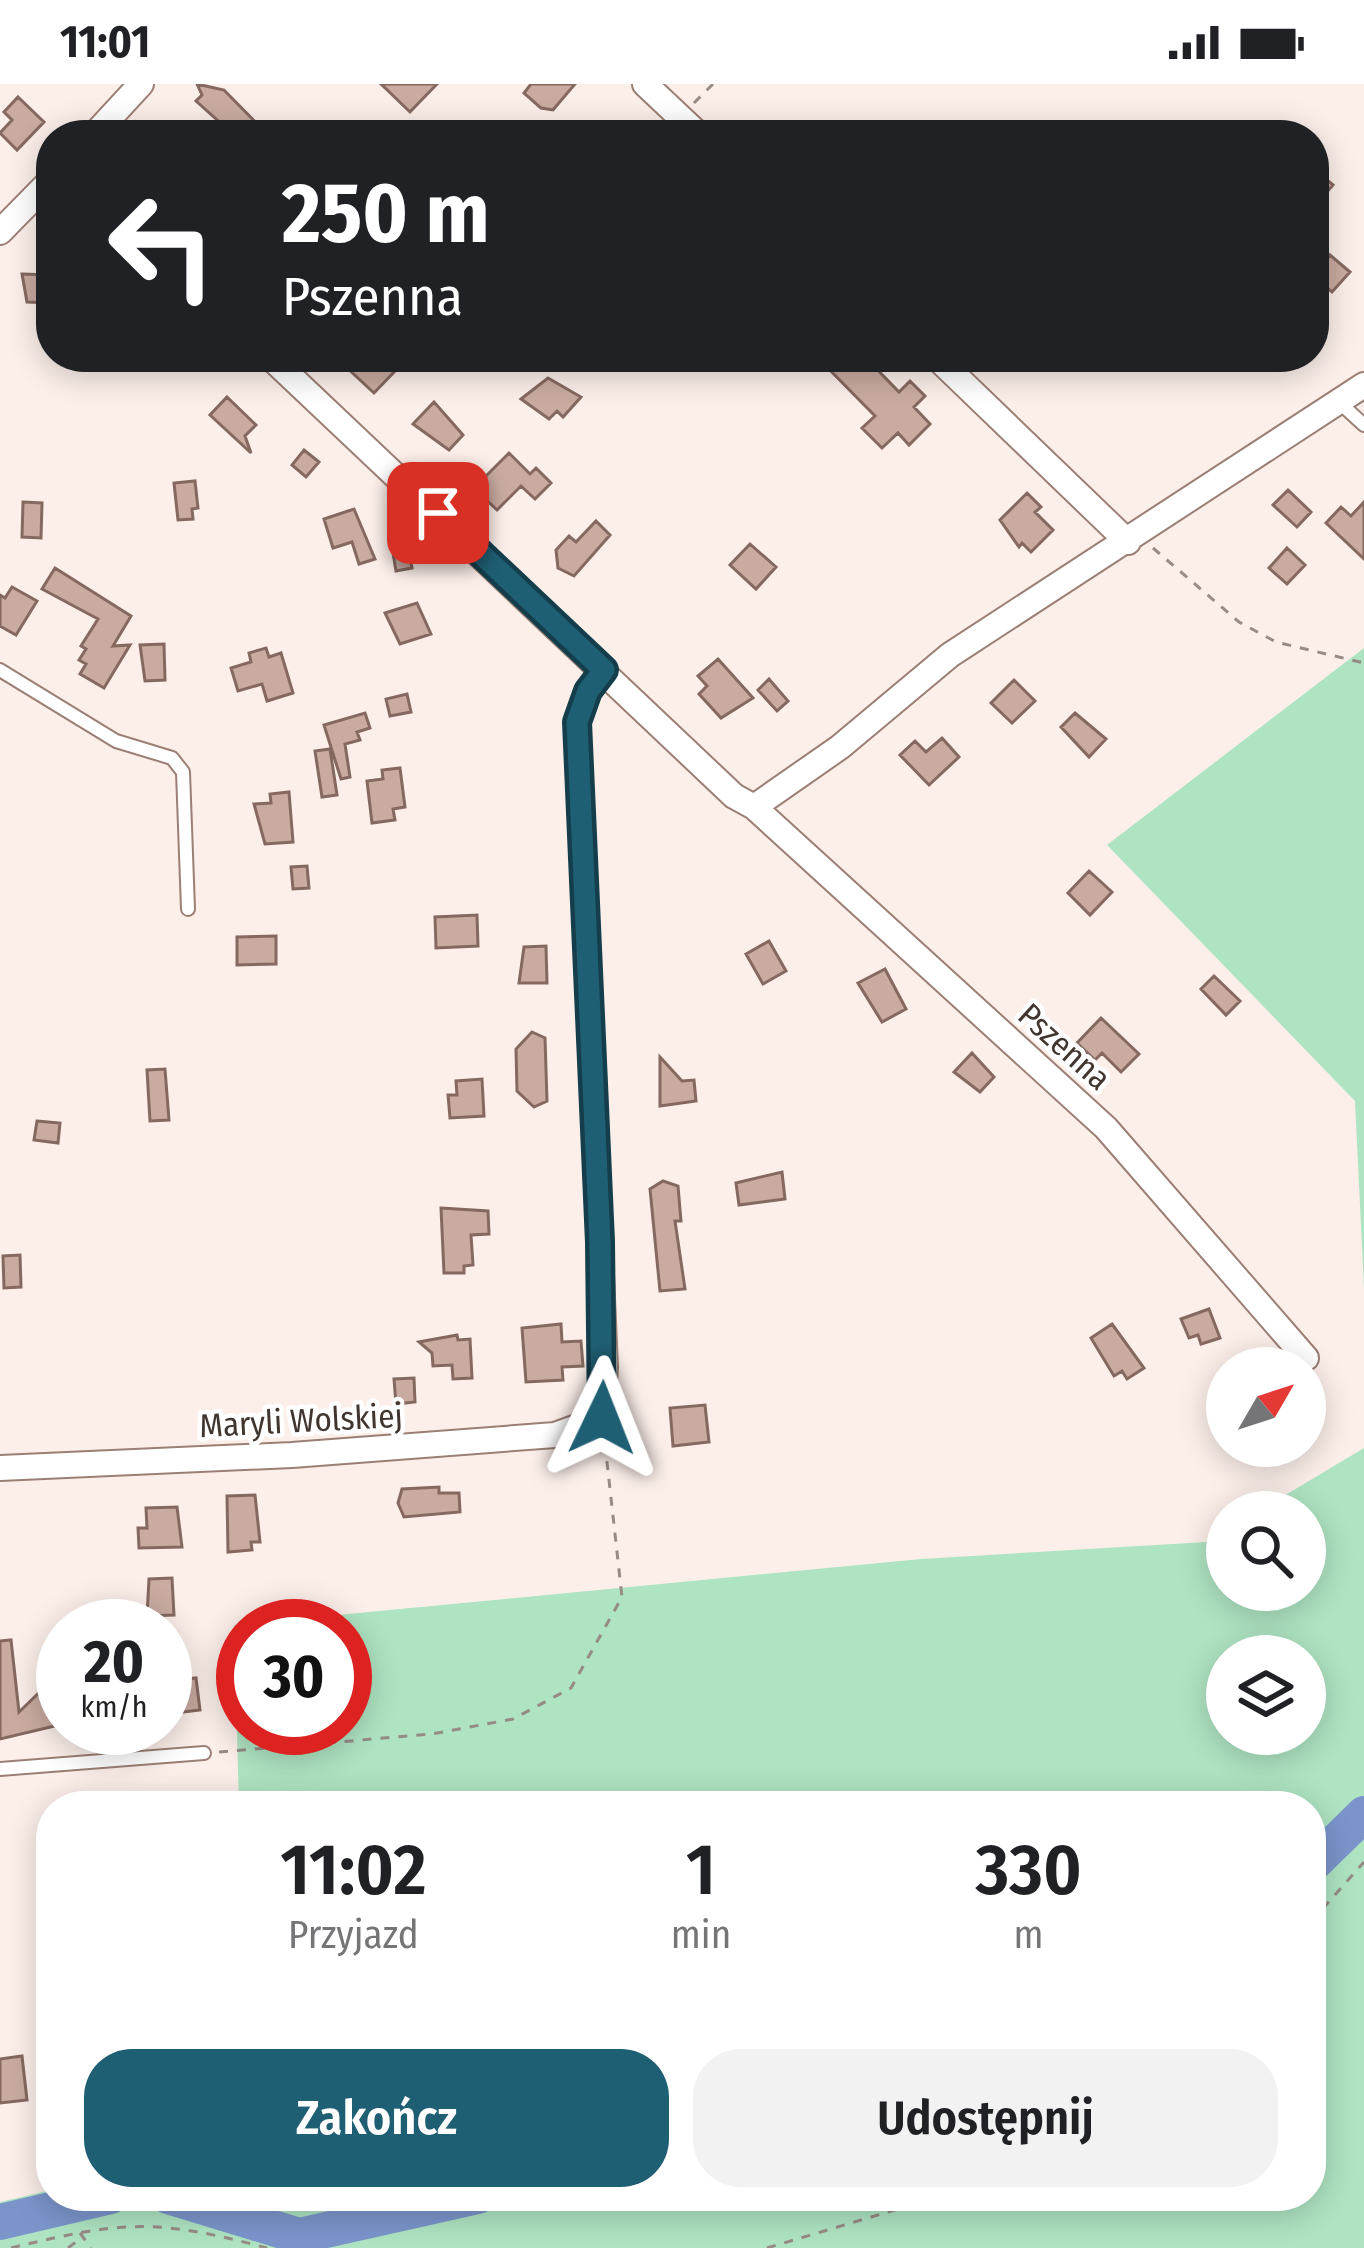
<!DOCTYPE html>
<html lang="pl">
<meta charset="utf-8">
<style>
body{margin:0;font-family:"Fira Sans Condensed",sans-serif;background:#f2f2f2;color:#202124;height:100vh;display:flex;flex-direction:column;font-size:45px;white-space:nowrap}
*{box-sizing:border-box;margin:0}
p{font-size:39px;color:#757577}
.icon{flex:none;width:66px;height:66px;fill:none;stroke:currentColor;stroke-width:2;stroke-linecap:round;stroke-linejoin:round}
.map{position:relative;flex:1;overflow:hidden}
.drawer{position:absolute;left:36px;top:1707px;width:1290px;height:420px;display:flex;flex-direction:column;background:#fff;border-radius:48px;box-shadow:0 6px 30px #0003}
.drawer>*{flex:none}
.top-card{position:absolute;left:36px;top:36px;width:1293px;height:252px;border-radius:48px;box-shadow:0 6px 30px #0003;background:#202124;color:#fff;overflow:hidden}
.needle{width:78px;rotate:51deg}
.buttons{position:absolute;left:1206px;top:1263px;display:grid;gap:24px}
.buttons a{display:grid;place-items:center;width:120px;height:120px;border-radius:50%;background:#fff;box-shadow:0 6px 30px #0003;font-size:60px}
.speed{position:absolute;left:36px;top:1515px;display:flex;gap:24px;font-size:60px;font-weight:700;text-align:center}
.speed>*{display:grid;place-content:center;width:156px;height:156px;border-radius:50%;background:#fff;box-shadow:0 6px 30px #0003;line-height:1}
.speed small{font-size:30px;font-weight:400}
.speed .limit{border:18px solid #d22;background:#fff;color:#111}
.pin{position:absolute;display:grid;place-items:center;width:102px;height:102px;color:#fff;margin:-51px;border-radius:24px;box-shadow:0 6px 18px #0006}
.me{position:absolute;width:132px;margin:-66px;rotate:2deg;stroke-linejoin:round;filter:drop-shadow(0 0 9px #0008)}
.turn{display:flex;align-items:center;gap:42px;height:252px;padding:0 48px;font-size:54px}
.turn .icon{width:156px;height:156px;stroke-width:2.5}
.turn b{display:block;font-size:84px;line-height:102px}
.eta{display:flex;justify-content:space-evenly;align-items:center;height:204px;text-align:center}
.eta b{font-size:72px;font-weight:600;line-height:84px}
.cta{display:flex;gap:24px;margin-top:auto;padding:24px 48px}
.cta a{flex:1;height:138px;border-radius:48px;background:#1f5f74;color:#fff;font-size:48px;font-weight:600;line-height:138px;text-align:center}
.cta a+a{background:#f2f2f2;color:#202124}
.status{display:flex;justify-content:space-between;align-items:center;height:84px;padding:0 60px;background:#fff;direction:ltr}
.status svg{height:33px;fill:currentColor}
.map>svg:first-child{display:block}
.green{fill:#aee4c2;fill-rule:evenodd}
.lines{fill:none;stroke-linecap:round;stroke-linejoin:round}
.river{stroke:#7b95cb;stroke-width:36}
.building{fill:#c9aba1;stroke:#856960;stroke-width:3}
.lane-casing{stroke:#9b7f74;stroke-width:16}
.street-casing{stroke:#9b7f74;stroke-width:28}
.path{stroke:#978b86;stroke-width:3;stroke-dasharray:9 9;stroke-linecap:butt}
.lane{stroke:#fff;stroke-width:12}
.street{stroke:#fff;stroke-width:24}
.route-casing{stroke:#143e4b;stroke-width:30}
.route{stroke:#1f5f74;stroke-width:21}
.labels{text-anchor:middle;stroke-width:9;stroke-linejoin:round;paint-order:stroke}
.street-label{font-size:33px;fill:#413530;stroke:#fff}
</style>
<div class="status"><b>11:01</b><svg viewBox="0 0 49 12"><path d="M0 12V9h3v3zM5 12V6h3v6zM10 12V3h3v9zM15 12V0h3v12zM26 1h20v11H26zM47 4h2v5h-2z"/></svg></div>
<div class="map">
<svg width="1364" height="2164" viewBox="0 0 1364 2164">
<rect width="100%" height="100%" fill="#fcefea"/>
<path class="green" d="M1364 564V1204L1355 1017 1107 761Z
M1364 1364V2164H0V2118L51 2106V2112H1311V1722H239L234 1541 921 1475 1206 1458 1227 1446V1506H1305V1428H1257ZM243 1542H345V1644H243ZM1227 1572H1305V1650H1227Z"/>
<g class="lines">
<path class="river" d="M1311 1782 1364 1730
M168 2112 299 2152 478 2112
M0 2138 111 2112"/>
</g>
<path class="building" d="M197 0 224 6 268 51H234L196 17 202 11Z
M381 0H437L410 28Z
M531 0H575L553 26 541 24 524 9Z
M18 13 44 38 17 66 0 49 12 36 4 28Z
M1314 85 1333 101 1314 123Z
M1330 171 1350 188 1332 208 1314 192V172L1323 180Z
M22 190 51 191V219L27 218Z
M354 273H381L396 286 374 309 345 282Z
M817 273H865L899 308 910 297 925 312 914 323 930 340 909 361 898 349 882 364 862 344 875 332Z
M548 294 581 313 563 333 557 327 549 335 521 315Z
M227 313 256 341 245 352 251 369 210 331Z
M434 318 463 351 449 366 413 340Z
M304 366 319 378 306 393 292 381Z
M509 369 530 390 536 384 551 399 535 415 521 402 497 426 474 404Z
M195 397 198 424 192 425 193 435 178 436 174 399Z
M1288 406 1311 428 1297 443 1273 421Z
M1027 409 1041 423 1035 428 1053 446 1031 468 1022 459 1019 463 1000 436Z
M23 418 42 419 41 454 22 453Z
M1364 418V475L1326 439 1341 423 1351 432Z
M354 425 375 475 359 480 352 458 333 464 324 435Z
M596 437 610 451 574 492 558 484 556 466 569 452 576 458Z
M407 460 412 484 396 487 392 463Z
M750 460 776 483 756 505 730 481Z
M1287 464 1305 481 1287 500 1269 484Z
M55 484 131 532 113 562 130 561 104 604 80 590 86 580 79 576 86 565 81 562 98 535 42 505Z
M12 503 37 517 16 551 0 542V511L5 514Z
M417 519 431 550 400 560 385 529Z
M164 560 165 596 145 597 140 561Z
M266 564 269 573 281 569 293 609 267 617 262 600 238 607 231 584 251 578 249 569Z
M718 575 753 614 721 634 699 610 707 602 698 592Z
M769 595 788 617 777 627 758 606Z
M1014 596 1035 617 1012 639 991 619Z
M407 610 411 628 390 632 386 615Z
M365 629 370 644 357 648 360 656 345 660 350 693 341 695 324 641Z
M1075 629 1106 655 1089 673 1061 643Z
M942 654 959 673 929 701 900 671 915 657 926 668Z
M330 665 337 711 322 713 315 667Z
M400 684 405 723 393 725 395 736 372 739 367 697 383 695 382 686Z
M289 708 293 758 265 760 254 720 271 719 270 710Z
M307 782 309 804 293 805 291 783Z
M1089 787 1112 808 1090 831 1068 809Z
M477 831 478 862 436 864 435 833Z
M276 852V880L237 881V853Z
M769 857 786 887 763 900 746 870Z
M546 862 547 899H519L524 863Z
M885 885 906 925 882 938 858 899Z
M1214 892 1240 917 1226 931 1201 905Z
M1101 934 1139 970 1121 988 1102 969 1095 976 1077 959Z
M532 948 545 954 547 1017 534 1023 517 1007 516 965Z
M972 969 994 993 980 1008 954 988Z
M660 973 682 997 694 996 696 1017 660 1022Z
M165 985 169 1036 150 1037 147 986Z
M482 995 484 1032 450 1034 448 1011H457L456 997Z
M37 1037 60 1039 58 1059 34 1056Z
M782 1088 785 1115 739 1121 736 1099Z
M663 1097 678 1102 681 1137H675L685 1205 660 1207 650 1105Z
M441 1124 488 1127 489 1150 471 1151 473 1181 464 1182V1189H444Z
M20 1171 21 1203 4 1204 3 1172Z
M1209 1225 1220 1254 1201 1260 1198 1251 1189 1254 1181 1235Z
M561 1240 562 1258 581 1257 583 1282 562 1283 563 1296 526 1298 522 1244Z
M1112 1240 1144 1284 1127 1295 1122 1287 1114 1292 1091 1254Z
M457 1251 458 1256 470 1255 472 1294 453 1295 452 1281 433 1282 432 1269 419 1258Z
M414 1294 415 1318 396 1320 394 1295Z
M705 1321 709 1358 673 1362 670 1324Z
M439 1403V1409H459L460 1428 404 1433 398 1419 402 1405Z
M255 1411 260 1458H251L252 1466 228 1468 227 1412Z
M177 1423 182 1463 139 1464 138 1444H147L146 1424Z
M172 1494 174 1531 147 1532 149 1495Z
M11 1556 19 1628 48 1600 63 1605V1640L0 1655V1557Z
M196 1594 200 1626 167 1630 165 1611 177 1609 176 1596Z
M22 1972 27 2016 0 2019V1975Z"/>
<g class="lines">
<g class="lane-casing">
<path id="lane" d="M1340 319 1364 341
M0 586 116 657 172 674 183 688 188 825
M0 1685 204 1669"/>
</g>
<g class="street-casing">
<path id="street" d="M645 0 699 51
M94 51 141 0
M0 148 51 96
M270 273 734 712 754 723 1106 1044 1306 1274
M936 273 1128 458
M754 723 840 663 950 571 1364 301
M0 1384 292 1371 555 1351 602 1334 605 1283 577 638 588 607 604 586"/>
</g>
<path class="path" d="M694 19 713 0
M1153 464 1239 538 1276 558 1364 579
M219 1668 432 1650 513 1635 571 1604 622 1513 605 1360
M1311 1838 1364 1778
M80 2149 91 2164
M11 2164C122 2137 155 2134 267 2164
M68 2164 81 2154
M767 2164 942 2112"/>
<use href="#lane" class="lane"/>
<use href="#street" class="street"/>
</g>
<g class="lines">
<g class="route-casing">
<path id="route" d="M438 429 604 586 588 607 577 638 600 1158 602 1334"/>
</g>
<use href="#route" class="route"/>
</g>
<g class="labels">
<g class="street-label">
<text transform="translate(1065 962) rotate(42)" y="12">Pszenna</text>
<text transform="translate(301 1336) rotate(-3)" y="12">Maryli Wolskiej</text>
</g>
</g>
</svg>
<div class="buttons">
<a><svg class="needle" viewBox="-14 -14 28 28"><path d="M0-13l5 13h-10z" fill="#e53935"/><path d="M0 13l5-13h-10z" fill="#757577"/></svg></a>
<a><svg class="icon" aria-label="search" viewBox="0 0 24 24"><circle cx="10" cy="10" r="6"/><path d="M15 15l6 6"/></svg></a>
<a><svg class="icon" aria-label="layers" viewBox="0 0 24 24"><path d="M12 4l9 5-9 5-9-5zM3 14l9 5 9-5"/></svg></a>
</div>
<div class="speed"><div>20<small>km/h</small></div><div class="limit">30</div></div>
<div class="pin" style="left:438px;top:429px;background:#d93025"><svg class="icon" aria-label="arrive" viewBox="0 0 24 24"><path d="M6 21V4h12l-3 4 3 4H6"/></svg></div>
<svg class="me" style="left:602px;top:1334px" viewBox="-20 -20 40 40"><path d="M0-17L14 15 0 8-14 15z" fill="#1f5f74" stroke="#fff" stroke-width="4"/></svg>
<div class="top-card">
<div class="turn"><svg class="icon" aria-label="left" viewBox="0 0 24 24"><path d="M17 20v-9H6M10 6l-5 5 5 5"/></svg><div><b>250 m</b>Pszenna</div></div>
</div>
<section class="drawer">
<div class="eta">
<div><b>11:02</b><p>Przyjazd</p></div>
<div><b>1</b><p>min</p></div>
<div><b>330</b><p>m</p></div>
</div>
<div class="cta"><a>Zakończ</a><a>Udostępnij</a></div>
</section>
</div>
